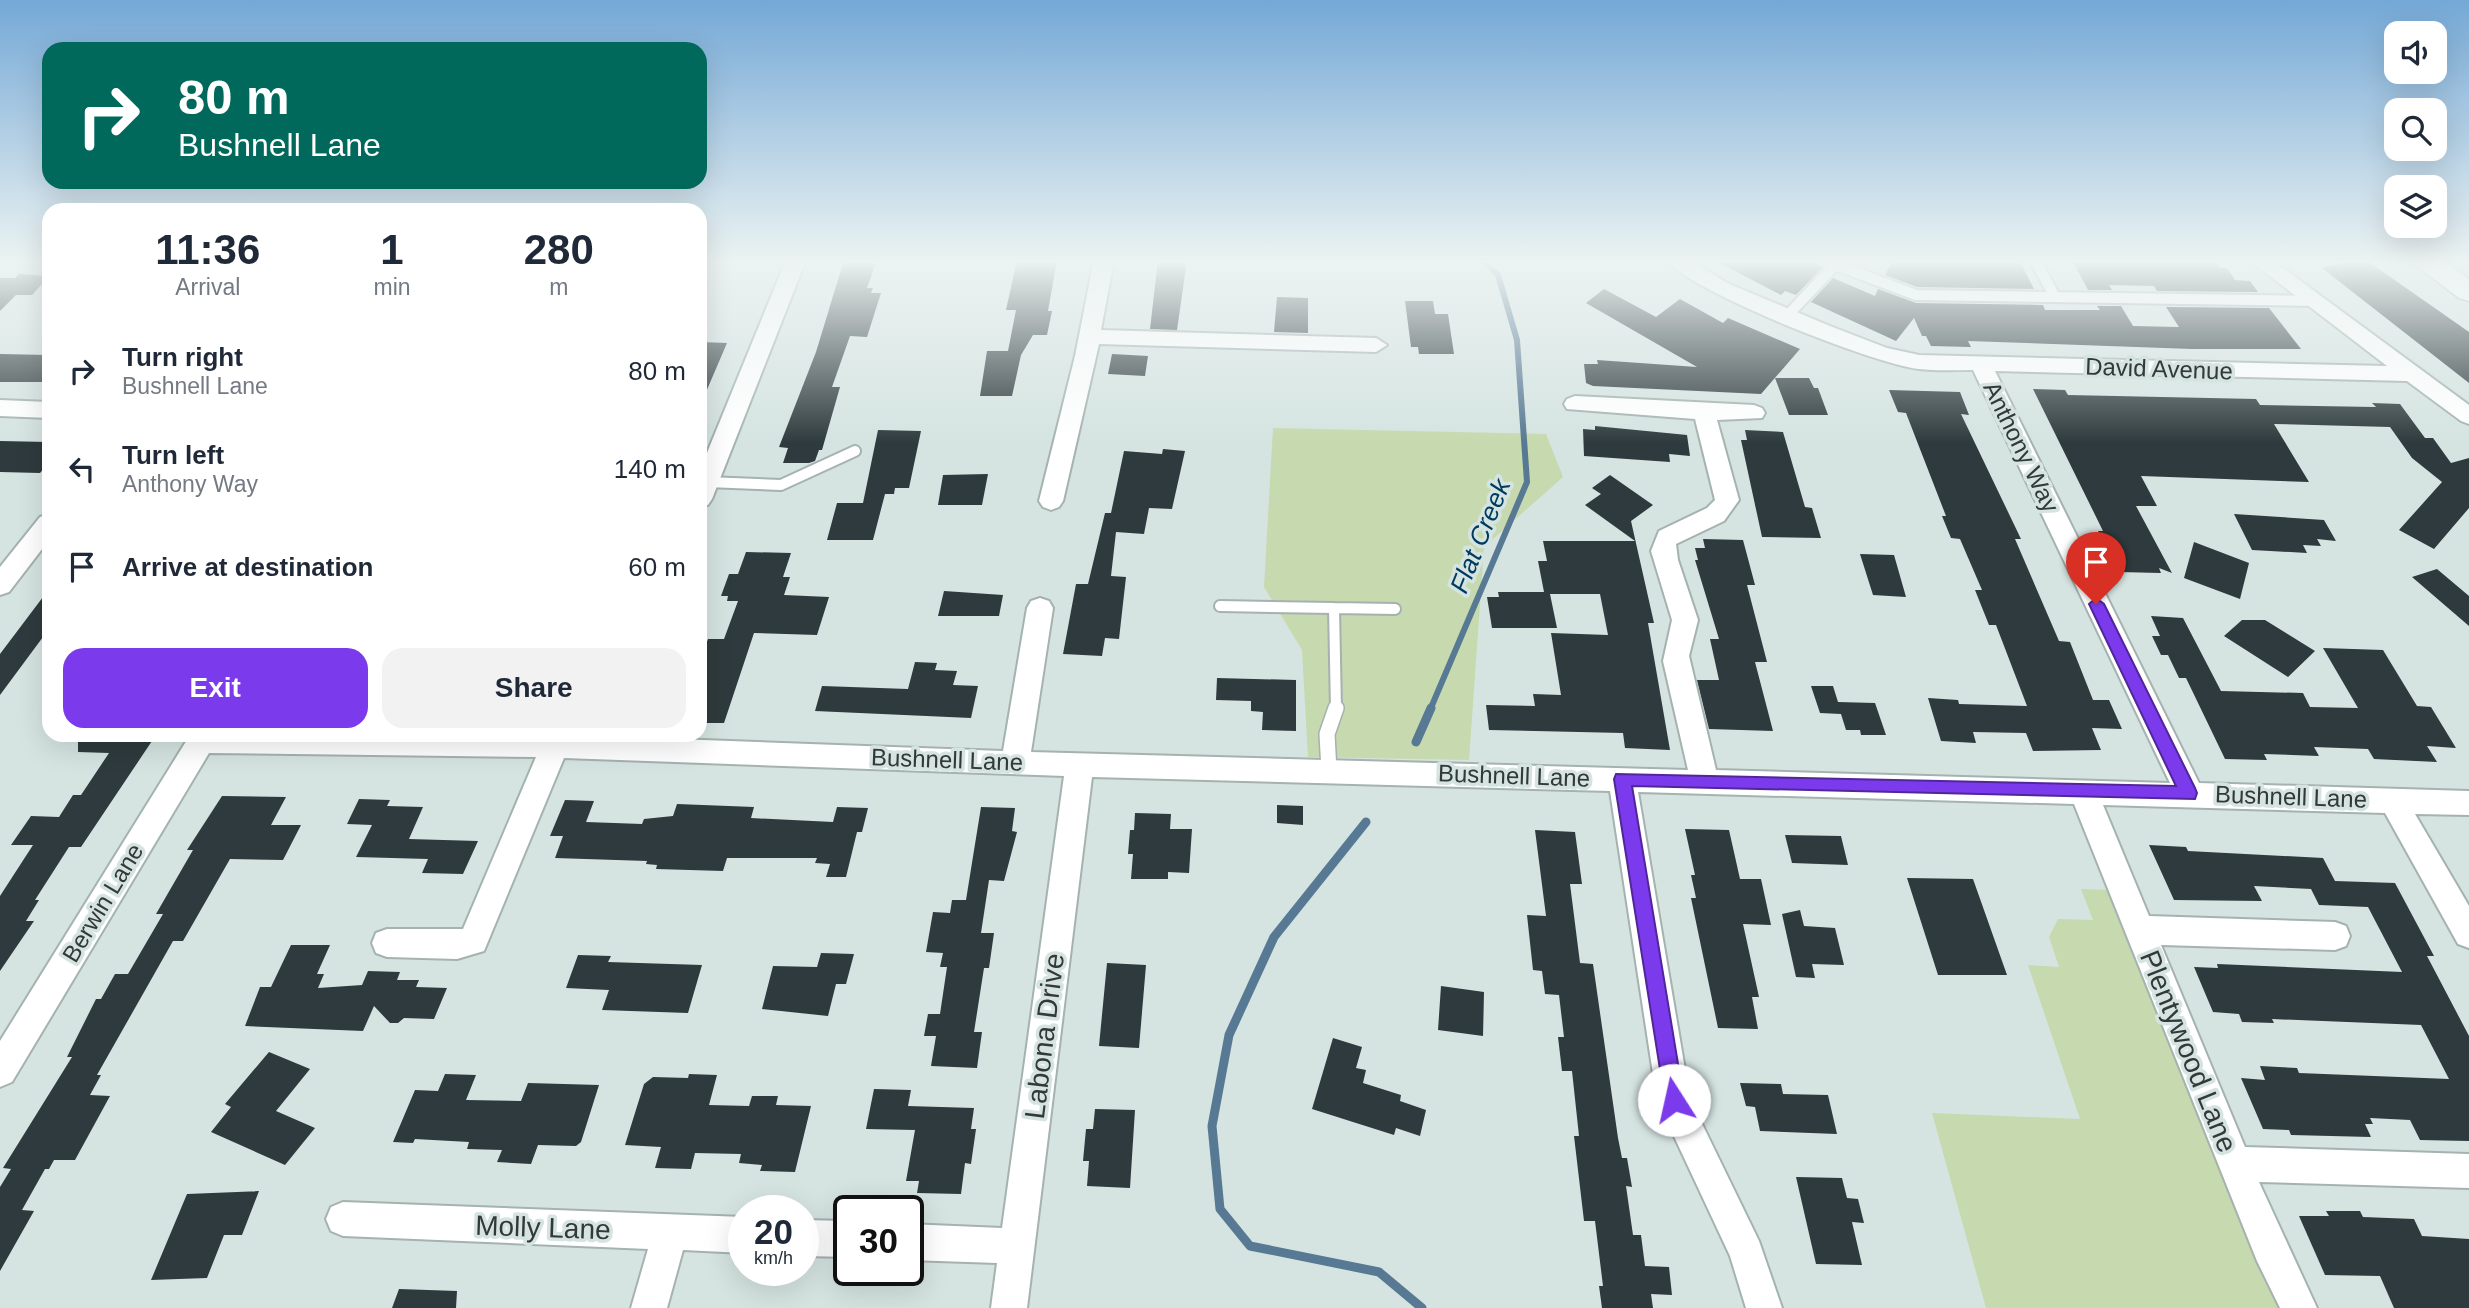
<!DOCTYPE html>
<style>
body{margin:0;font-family:Helvetica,sans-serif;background:#f2f2f3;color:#1f2937;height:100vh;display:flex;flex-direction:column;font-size:26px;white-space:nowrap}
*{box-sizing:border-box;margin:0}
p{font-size:23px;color:#747a83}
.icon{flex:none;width:38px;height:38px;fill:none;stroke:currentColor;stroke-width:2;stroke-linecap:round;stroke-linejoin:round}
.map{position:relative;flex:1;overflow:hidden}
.drawer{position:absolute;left:42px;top:203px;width:665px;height:539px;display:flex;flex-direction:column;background:#fff;border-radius:21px;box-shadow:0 7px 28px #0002}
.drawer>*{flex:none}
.top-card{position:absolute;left:42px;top:42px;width:665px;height:147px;border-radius:21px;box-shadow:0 7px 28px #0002;background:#00695c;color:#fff;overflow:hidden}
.fabs{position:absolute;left:2384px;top:21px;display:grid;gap:14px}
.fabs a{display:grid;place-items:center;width:63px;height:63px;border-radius:14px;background:#fff;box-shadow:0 7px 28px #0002;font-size:35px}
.speed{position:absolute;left:728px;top:1195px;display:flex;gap:14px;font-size:35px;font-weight:700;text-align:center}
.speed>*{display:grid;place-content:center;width:91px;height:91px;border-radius:50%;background:#fff;box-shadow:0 7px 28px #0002;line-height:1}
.speed small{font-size:18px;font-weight:400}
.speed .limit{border:4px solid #111;border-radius:10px;background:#fff;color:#111}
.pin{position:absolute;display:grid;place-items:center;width:60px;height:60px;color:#fff;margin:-72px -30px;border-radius:50% 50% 50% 0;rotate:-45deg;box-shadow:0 0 7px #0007}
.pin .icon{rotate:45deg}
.me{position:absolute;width:77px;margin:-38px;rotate:350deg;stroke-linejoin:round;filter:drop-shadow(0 0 5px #0008)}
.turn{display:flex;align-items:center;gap:24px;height:147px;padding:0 21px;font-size:32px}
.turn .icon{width:91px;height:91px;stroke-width:2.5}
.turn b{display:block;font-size:49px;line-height:60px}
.eta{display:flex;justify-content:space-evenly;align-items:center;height:119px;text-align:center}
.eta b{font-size:42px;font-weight:700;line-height:49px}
.primary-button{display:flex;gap:14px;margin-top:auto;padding:14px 21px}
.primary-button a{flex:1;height:80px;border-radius:21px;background:#7c3aed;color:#fff;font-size:28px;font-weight:700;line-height:80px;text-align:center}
.primary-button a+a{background:#f2f2f3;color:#1f2937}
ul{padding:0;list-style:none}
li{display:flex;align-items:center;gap:21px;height:98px;padding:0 21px}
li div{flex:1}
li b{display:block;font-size:26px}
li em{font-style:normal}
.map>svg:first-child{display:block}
.green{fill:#c7d9ae}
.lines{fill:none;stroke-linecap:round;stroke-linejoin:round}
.stream-far1{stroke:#577993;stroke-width:6}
.stream{stroke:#577993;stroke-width:9}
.building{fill:#2e3a3d}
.service-far1-casing{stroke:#a4b2b0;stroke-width:14}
.service-casing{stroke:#a4b2b0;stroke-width:18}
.minor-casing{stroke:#a4b2b0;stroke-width:4}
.secondary-casing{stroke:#a4b2b0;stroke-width:3}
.service-far1{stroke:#fff;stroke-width:10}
.service{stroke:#fff;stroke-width:15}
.minor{fill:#fff;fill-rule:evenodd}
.secondary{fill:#fff;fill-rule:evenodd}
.route{fill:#7c3aed;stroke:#51269a;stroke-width:2}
.labels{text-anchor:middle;stroke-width:7;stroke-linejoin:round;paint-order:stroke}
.street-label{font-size:24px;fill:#333938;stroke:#d5e4e1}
.water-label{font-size:26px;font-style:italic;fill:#003b60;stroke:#d5e4e1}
.near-street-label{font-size:28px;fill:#333938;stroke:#d5e4e1}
</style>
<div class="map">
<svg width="2469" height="1308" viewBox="0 0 2469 1308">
<rect width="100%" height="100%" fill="#d5e4e1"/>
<path class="green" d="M1273 428 1546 434 1563 477 1484 547 1469 760 1308 757 1302 650 1264 587Z
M2081 889 2111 890 2279 1308H1986L1932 1113 2080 1119 2028 965 2059 967 2049 937 2058 919 2093 920Z"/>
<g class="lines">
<path class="stream-far1" d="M1430 710 1527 482 1517 340 1498 275 1483 260"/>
<path class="stream" d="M1416 742 1431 708
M1366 822 1274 937 1229 1035 1212 1126 1220 1209 1250 1246 1379 1272 1422 1308"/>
</g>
<path class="building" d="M844 260H877L867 288H873L871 293H881L867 337 850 336 832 387H840L822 450H819L815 461 809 463H783L788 448 779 447 816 352Z
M1017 260H1057L1048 311H1052L1047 335H1033L1021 355 1012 396H980L987 351H1008L1016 310H1006Z
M1158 260H1187L1177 330 1150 329Z
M1714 260H1815L1822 268 1796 295 1785 291 1781 295Z
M1893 260H2019L2034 289 1917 287 1885 275Z
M2072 260 2216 262 2220 268H2227L2235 280 2250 281 2258 292 2157 291 2154 286 2109 285 2112 290H2088Z
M2352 260H2366L2469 332V383L2322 268Z
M19 274 49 276 32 295H16L0 311V278H15Z
M1833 278 1875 296 1878 289 1916 303 2043 305 2045 310H2100L2097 306H2121L2133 326 2179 327 2166 307 2269 308 2301 349H2192L1968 341 1971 347 1931 346 1926 336H1922L1914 318 1896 341 1811 302Z
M1604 289 1656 317 1680 299 1723 323 1728 318 1800 349 1761 394 1593 386 1586 383 1584 364H1598L1597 360 1697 367 1586 303Z
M1277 297 1308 298V333L1274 332Z
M1405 301H1433L1435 314H1448L1454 354H1419L1418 347H1411Z
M700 342 727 343 700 406Z
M0 354 49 355V382H0Z
M1112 354 1148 356 1145 376 1108 374Z
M1775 378H1809L1814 388H1818L1828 415H1789Z
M2033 389 2065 390 2068 395 2256 399 2260 405 2376 407 2372 403 2400 404 2425 438H2433L2451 463 2469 458V508L2434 549 2399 530 2442 482 2412 458 2390 427 2274 424 2309 482 2141 476 2157 506H2136L2172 573 2159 568 2161 573 2119 572 2098 531H2103Z
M1889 390 1960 392 1969 415 1961 414 2021 539H2015L2059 641 2070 642 2093 700H2109L2122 729 2092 728 2101 750 2033 751 2026 733 1973 732 1976 743 1941 741 1928 698 1958 700 1959 704 2027 706 1996 625H1989L1975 590H1982L1960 539 1951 538 1942 516H1946L1906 413 1898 412Z
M1595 426 1687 435 1690 456 1669 454 1670 462 1584 456 1583 429 1595 430Z
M878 430 921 431 909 488H895L894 494H885L873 540H827L837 503H863Z
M1745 430 1783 432 1805 507 1812 508 1821 538 1762 537 1741 440H1747Z
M0 441 49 442V463L40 473 0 472Z
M1163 449 1185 451 1172 509 1149 508 1144 534 1116 532 1111 576 1126 577 1119 639 1105 638 1102 656 1063 654 1076 584H1088L1105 513H1111L1124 451 1162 454Z
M988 474 982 505H938L943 475Z
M1610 475 1653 505 1631 521 1654 623H1648L1670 750 1625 748 1623 733 1489 730 1486 705 1535 706 1533 694 1561 695 1551 633 1608 635 1600 594H1550L1557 628H1492L1487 597H1499L1498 592H1544L1538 561H1547L1543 541H1635L1585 505 1601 494 1592 488Z
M2234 514 2324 520 2336 541 2317 539 2321 546 2303 545 2307 553 2252 550Z
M1703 539 1743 540 1755 585H1747L1767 662H1755L1773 731 1709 729 1697 680H1719L1710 639H1719L1695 560H1698L1695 548H1705Z
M2194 542 2249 563 2240 599 2184 578Z
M746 552 791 553 783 577H790L784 595 829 597 817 635 754 633 724 723H700V660L708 639H724L738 601H727L728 596H721L729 574H738Z
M1860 554 1894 555 1906 597 1873 595Z
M2437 569 2469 596V626L2412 577Z
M49 589V637H43L0 695V654Z
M944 591 1003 595 999 616H938Z
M2151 616 2183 618 2221 691 2303 693 2310 707 2358 708 2323 648 2383 650 2417 706 2431 707 2456 748 2427 746 2437 762 2374 759 2368 749 2314 747 2319 756 2264 754 2267 760 2225 759 2186 678H2179L2168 655H2161L2152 636H2160Z
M2242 620H2265L2315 651 2288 677 2224 636Z
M915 662 937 663 935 670 957 671 953 685 978 686 971 718 815 711 822 686 908 689Z
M1217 678 1296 680V731L1262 730 1263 712 1251 711V701L1216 700Z
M1811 686H1833L1838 702 1875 703 1886 735H1861L1860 730H1846L1841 714 1820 713Z
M78 735H156L81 847H69L35 900H39L26 921H34L0 971V896L33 845H11L31 816 59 817 73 795H81L109 753 78 752Z
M222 796 286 797 271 825H301L283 860 230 859 183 941H173L97 1075H101L90 1095 110 1096 75 1160H54L49 1169H45L22 1210 34 1211 0 1271V1187L11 1169 3 1168 72 1057H67L96 999H101L115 974H128L163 914H156L193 850H187Z
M359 799 390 800 387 806 423 807 409 839 478 841 463 874 422 873 428 859 356 857 372 825 347 824Z
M565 800 594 801 586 822 642 824 644 819 673 816 677 804 754 807 751 818 833 822 837 807 868 808 862 832H857L846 877H826L830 864 815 863 817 858H727L723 871 656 869 657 865 646 864 647 861 555 858 563 836H550Z
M1277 805 1303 806V825L1277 823Z
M981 807 1015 808 1012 831 1017 832 1004 881 989 880 981 933H994L989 968H984L974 1032H982L977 1068 931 1066 936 1036H924L928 1014H940L947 967H940L943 953 926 952 933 912 950 913 952 900H966Z
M1135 813 1171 814 1170 829H1192L1189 873 1168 872V879H1131L1133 854H1128L1130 830H1134Z
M1685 829 1729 830 1740 879H1761L1771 925 1743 924 1759 997H1752L1758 1029 1718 1028 1691 898H1696L1691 875H1695Z
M1535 830 1575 832 1582 884H1570L1580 963 1593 964 1618 1138 1622 1158H1627L1632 1187 1626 1186 1633 1235H1641L1645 1266 1669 1267 1672 1295 1651 1294 1653 1308H1602L1599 1286H1603L1595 1221H1584L1574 1136H1579L1572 1071H1562L1558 1037H1564L1559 995 1545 994 1542 971 1533 970 1527 915 1546 916Z
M1785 835 1841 836 1848 865 1792 863Z
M2149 845 2186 847 2188 851 2323 858 2335 881 2395 883 2434 956H2427L2469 1036V1141L2420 1140 2410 1120 2370 1118 2373 1124H2365L2371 1137 2291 1135 2289 1130 2263 1129 2241 1078 2265 1080 2260 1066 2297 1068 2299 1073 2449 1079 2421 1025 2272 1019 2274 1023 2242 1022 2239 1014 2213 1012 2194 967 2218 968 2217 964 2402 972 2368 907 2319 905 2311 889 2254 886 2262 901 2174 900Z
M1907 878 1973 879 2007 975H1938Z
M1800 910 1804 926 1835 928 1844 965 1812 964 1815 978 1796 977 1782 914Z
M291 945H330L317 974H324L318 988 362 985 368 971 400 972 397 980H419L416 987 447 988 434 1019 404 1018 398 1023H390L374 1006 363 1031 245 1026 260 987H271Z
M821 953 854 954 846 984H836L828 1016 762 1009 773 966 817 967Z
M578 955 611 956 608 962 702 965 688 1013 602 1010 609 990 566 988Z
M1107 963 1146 965 1139 1048 1099 1046Z
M1441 986 1484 992 1483 1036 1438 1030Z
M1333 1038 1362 1047 1356 1068 1366 1070 1363 1083 1401 1095 1400 1101 1426 1110 1420 1136 1396 1128 1394 1135 1312 1109Z
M269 1052 310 1069 276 1111 315 1128 285 1165 211 1132 231 1107 225 1104Z
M445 1074 476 1075 466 1100 521 1101 528 1083 599 1085 581 1142 576 1146 538 1145 531 1164 497 1162 502 1150 467 1149 469 1142 415 1139 413 1143 393 1142 415 1090 438 1091Z
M689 1074 717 1075 709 1105 749 1106 752 1096H778L776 1105 811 1106 795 1172 760 1171 762 1165 739 1163 741 1154 695 1153 691 1169 655 1168 661 1147 625 1145 644 1084 653 1077 688 1078Z
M1740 1083 1781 1084 1783 1094 1828 1095 1837 1134 1760 1131 1755 1107 1746 1106Z
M874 1089 911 1090 908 1106 974 1108 971 1129H976L971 1164 965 1163 961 1194 917 1193 919 1181H906L915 1130 866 1129Z
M1095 1109 1135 1110 1130 1188 1087 1186 1089 1161H1083L1086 1129H1093Z
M1796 1177 1842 1178 1847 1198 1858 1199 1864 1223 1852 1222 1862 1265 1816 1264Z
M259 1191 242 1235H224L207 1278 151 1280 187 1194Z
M2326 1211H2360L2363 1217 2414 1219 2422 1236 2469 1239V1308H2394L2380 1276 2325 1275 2299 1216H2329Z
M399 1289 457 1291 456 1308H392Z"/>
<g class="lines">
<g class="service-far1-casing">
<path id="service-far1" d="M1823 260 1916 295 2316 301
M2035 260 2055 297
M1787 316 1835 265
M707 482 781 485 855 451
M1220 606 1334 608 1336 710
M1334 608 1395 609"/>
</g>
<g class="service-casing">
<path id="service" d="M1329 771 1327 734 1336 708"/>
</g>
<g class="minor-casing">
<path id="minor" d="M786 260H806L712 499 708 505 700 508V470Z
M1094 260H1114L1101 330 1376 338 1387 345 1376 352 1099 344 1063 501 1059 507 1051 510 1043 507 1039 501 1075 356Z
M1667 260H1690L1727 283 1830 326 1887 348 1919 355 2387 366 2249 260H2272L2469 405V424L2461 421 2407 381 1995 371 2199 783 2469 791V815L2415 814 2469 906V948L2458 944 2385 813 2103 805 2149 916 2335 922 2346 926 2350 936 2346 946 2335 950 2161 945 2245 1147 2469 1154V1188L2259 1182 2317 1308H2280L2257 1261 2074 804 1638 792 1690 1099 1759 1241 1782 1308H1746L1730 1256 1657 1100 1610 791 1092 777 1027 1308H991L997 1263 908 1260V1224L1002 1228 1064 776 564 758 484 951 457 959 387 957 376 953 372 943 376 933 387 929H463L536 757 209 753 12 1082 0 1087V1041L190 735H568L1003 751 1027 608 1031 601 1040 598 1049 601 1053 608 1031 752 1688 770 1663 661 1672 620 1651 551 1659 531 1707 508 1715 500 1695 419 1567 409 1564 404 1567 399 1575 396 1754 405 1762 408 1765 413 1762 418 1717 420 1739 500 1724 521 1676 544 1678 560 1698 620 1689 656 1716 770 2170 783 1973 370C1955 370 1936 371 1919 369 1875 364 1690 292 1667 260Z
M0 400 49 402V418L0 416Z
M49 514V540L9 592 0 595V567L40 517Z
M343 1202 744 1217V1253L683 1250 667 1308H631L648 1249 343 1236 331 1231 326 1219 331 1207Z
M803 1220 849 1221V1257L803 1256Z"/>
</g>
<g class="secondary-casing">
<path id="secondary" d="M2409 260H2442L2469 279V301L2459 298Z"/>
</g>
<use href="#service-far1" class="service-far1"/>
<use href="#service" class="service"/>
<use href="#minor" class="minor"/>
<use href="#secondary" class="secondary"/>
</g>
<linearGradient id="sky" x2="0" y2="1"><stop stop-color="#74a8d6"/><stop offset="0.59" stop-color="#ecf3f2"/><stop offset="1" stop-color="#ecf3f2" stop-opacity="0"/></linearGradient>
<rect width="2469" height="443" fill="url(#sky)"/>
<path class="route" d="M2096 598 2104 604 2195 788 2197 793 2195 799 1632 786 1684 1100 1681 1107 1674 1110 1666 1107 1614 779 1616 774 2176 786 2089 604Z"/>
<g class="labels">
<g class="street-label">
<text transform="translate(2159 369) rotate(2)" y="8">David Avenue</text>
<text transform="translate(2021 447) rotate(64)" y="8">Anthony Way</text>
<text transform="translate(947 760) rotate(2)" y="8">Bushnell Lane</text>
<text transform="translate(1514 776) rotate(2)" y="8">Bushnell Lane</text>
<text transform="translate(2291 797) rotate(2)" y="8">Bushnell Lane</text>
<text transform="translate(103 903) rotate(-59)" y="8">Berwin Lane</text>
</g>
<g class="water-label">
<text transform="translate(1480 536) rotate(-68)" y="9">Flat Creek</text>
</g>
<g class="near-street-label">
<text transform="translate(1044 1036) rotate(-83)" y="10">Labona Drive</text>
<text transform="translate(2189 1051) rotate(68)" y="10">Plentywood Lane</text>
<text transform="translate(543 1227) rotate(2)" y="10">Molly Lane</text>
</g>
</g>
</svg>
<div class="fabs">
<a><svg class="icon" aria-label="sound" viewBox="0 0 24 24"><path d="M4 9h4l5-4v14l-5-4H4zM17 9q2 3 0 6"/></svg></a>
<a><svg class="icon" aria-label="search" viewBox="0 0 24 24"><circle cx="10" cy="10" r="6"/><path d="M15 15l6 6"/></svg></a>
<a><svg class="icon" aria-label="layers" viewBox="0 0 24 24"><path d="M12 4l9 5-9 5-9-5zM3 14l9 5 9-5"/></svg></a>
</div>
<div class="speed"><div>20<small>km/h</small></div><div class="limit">30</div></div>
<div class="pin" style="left:2096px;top:604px;background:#d93025"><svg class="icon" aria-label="arrive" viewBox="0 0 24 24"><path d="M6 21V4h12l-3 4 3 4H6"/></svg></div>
<svg class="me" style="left:1674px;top:1100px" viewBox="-20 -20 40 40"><circle r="19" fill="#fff"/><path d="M0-13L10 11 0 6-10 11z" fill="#7c3aed"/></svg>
<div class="top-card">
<div class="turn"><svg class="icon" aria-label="right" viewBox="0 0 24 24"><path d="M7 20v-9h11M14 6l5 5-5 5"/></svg><div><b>80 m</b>Bushnell Lane</div></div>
</div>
<section class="drawer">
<div class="eta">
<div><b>11:36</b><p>Arrival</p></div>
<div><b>1</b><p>min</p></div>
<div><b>280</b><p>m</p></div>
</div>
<ul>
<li><svg class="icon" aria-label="right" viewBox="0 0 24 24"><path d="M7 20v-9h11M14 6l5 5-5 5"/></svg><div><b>Turn right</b><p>Bushnell Lane</p></div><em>80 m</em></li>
<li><svg class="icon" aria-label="left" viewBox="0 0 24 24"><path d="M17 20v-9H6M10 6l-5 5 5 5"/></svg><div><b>Turn left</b><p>Anthony Way</p></div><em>140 m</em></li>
<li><svg class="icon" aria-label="arrive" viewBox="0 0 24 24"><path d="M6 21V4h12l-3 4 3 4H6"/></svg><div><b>Arrive at destination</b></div><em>60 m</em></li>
</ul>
<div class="primary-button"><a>Exit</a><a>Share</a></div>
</section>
</div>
